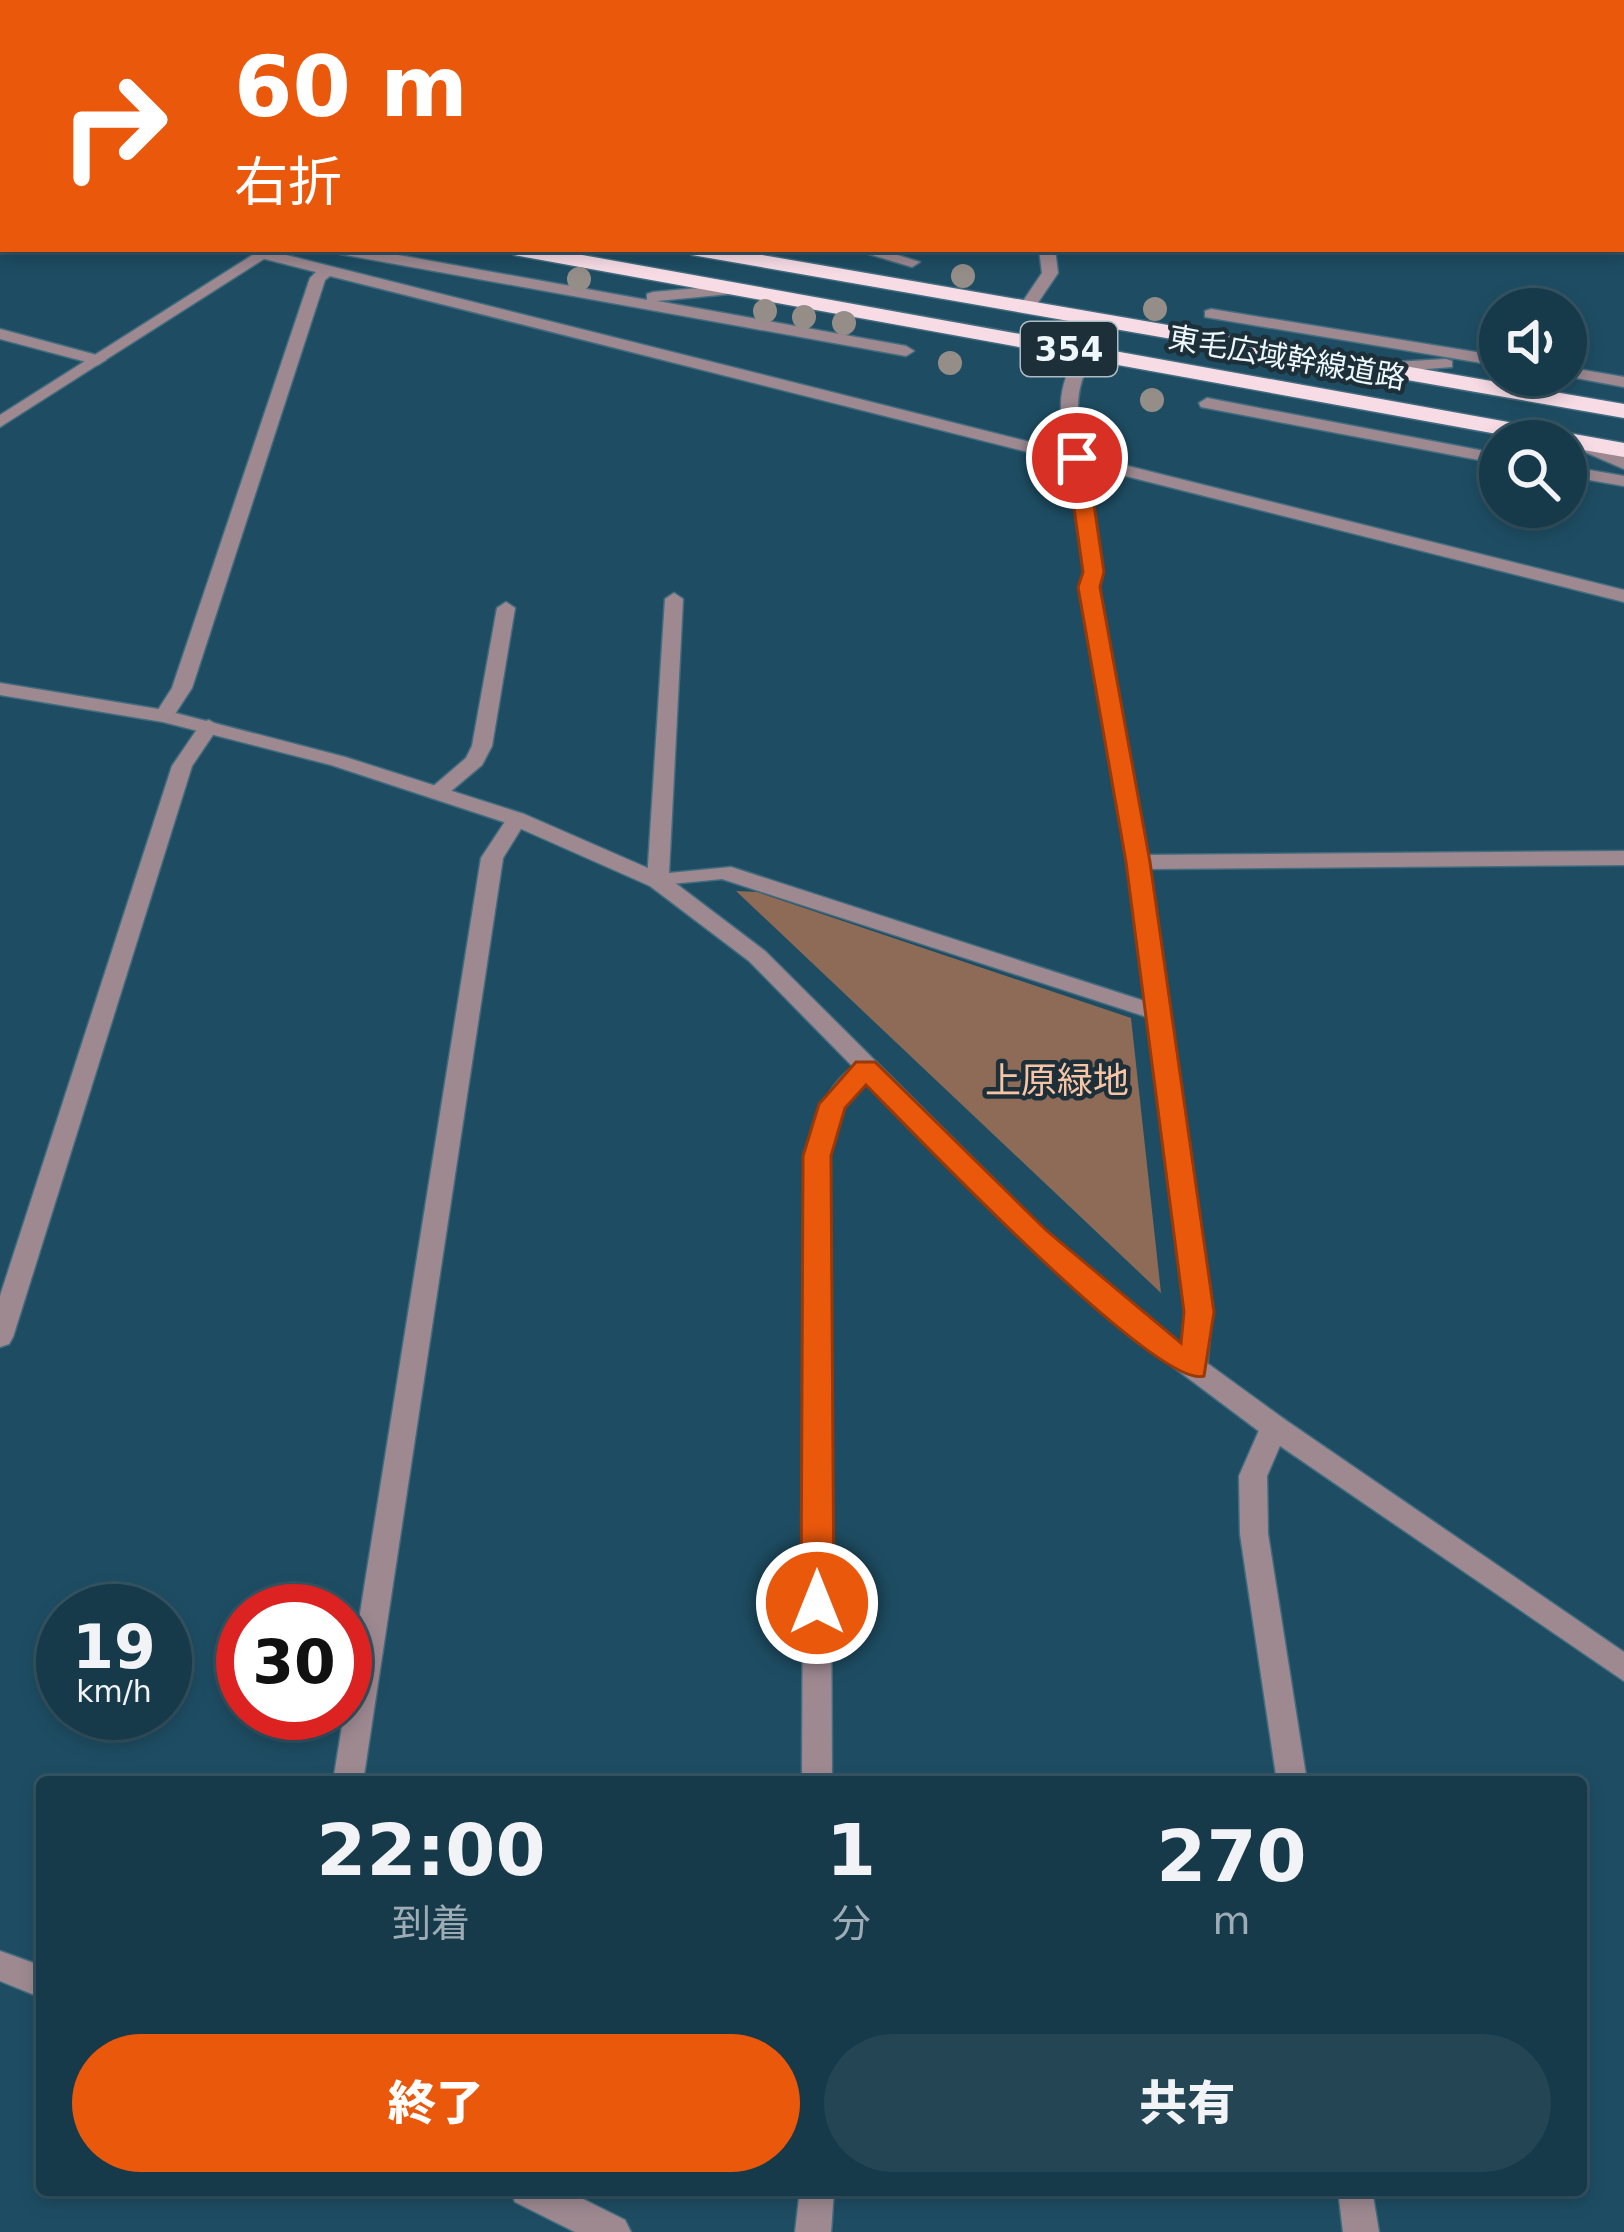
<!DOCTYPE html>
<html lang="ja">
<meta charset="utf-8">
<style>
body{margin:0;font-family:"DejaVu Sans","Noto Sans JP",sans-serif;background:#234554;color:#f1f3f6;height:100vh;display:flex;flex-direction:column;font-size:45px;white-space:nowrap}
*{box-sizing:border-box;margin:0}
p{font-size:39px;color:#9eadb5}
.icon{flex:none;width:66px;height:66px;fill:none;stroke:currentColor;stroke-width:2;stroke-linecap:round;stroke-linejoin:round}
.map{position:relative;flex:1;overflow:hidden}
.panel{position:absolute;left:36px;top:1776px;width:1551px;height:420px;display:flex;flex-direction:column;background:#163a4a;border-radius:12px;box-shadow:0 6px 18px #0003,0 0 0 3px #355462}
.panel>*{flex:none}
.guide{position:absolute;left:0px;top:0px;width:1626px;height:252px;box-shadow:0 6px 18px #0003,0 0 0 3px #355462;background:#ea580c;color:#fff;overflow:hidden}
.controls{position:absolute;left:1479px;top:288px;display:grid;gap:24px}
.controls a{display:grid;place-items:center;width:108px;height:108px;border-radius:50%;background:#163a4a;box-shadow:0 6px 18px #0003,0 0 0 3px #355462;font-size:60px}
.speed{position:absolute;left:36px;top:1584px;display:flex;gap:24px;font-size:60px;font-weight:700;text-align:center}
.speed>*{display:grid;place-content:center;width:156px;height:156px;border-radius:50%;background:#163a4a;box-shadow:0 6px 18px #0003,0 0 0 3px #355462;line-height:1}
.speed small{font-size:30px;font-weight:400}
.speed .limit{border:18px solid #d22;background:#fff;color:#111}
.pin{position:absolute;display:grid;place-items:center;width:102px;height:102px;color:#fff;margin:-51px;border:6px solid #fff;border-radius:50%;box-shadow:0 3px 12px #0007}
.me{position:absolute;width:132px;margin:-66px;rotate:0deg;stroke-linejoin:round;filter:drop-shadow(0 0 9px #0008)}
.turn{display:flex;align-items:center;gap:42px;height:252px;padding:0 36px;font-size:54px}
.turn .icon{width:156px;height:156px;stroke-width:2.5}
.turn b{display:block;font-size:84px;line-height:102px}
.eta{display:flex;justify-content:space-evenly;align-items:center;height:204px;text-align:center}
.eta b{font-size:72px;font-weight:800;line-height:84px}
.button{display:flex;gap:24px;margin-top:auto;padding:24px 36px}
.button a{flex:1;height:138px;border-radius:72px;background:#ea580c;color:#fff;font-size:48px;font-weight:800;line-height:138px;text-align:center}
.button a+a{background:#234554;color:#f1f3f6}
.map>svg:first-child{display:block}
.green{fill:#8d6b57}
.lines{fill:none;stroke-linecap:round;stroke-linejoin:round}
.service-casing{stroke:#436c7f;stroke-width:3}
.minor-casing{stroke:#436c7f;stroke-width:3}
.tertiary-casing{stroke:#436c7f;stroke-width:3}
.trunk-casing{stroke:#436c7f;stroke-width:3}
.service{fill:#9e8991;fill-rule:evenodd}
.minor{fill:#9e8991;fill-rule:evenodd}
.tertiary{fill:#9e8991;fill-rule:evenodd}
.trunk{fill:#f7dce6;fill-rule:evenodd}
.tree{fill:#958e88}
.route{fill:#ea580c;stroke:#983908;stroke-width:3}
.labels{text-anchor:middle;stroke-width:9;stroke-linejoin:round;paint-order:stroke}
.far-street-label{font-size:30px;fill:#edf7fc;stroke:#1d303a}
.shield{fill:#1d303a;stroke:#afbbc2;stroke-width:3}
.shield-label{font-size:33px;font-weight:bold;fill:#edf7fc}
.park-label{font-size:36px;fill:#f7c4a6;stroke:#1d303a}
</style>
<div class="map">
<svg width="1624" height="2232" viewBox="0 0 1624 2232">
<rect width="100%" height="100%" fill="#1e4d63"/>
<path class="green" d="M736 891 757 892 1131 1018 1161 1293Z"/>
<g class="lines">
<g class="service-casing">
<path id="service" d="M644 0H659L662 3H643Z
M867 0H892L895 3H870Z
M0 98 3 99V107L0 106Z
M0 174H3V184H0Z
M262 249 1066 451C1059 406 1056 389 1080 349H1092L1094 352C1072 394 1077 410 1084 455L1624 590V602L1086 466 1103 571 1094 577 1087 575 1068 462 330 276 325 280 192 688 171 720H157L154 716 172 688 310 278 316 272 257 257V251Z
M332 249H365L647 300V294L653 292 734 285 740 287V293L657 301 906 346 914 351 906 356 340 254Z
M852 249H878L920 262 912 267Z
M1211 309 1500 356V366L1205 317V311Z
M0 329 104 357 106 360 98 365 0 339Z
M1446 359 1452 361V367L1377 373 1369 368 1377 363Z
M1566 367 1624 377V387L1560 375H1566Z
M1207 398 1500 454V464L1201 407 1199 403Z
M1577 437 1624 457V469L1571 446 1568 442Z
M1566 466 1624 476V486L1566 476Z
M674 593 683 599 669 873 731 867 1166 1008 1169 1013 1166 1018H1150L722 879 650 886 647 881 665 599Z
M506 602 515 608 492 746 482 765 444 797H430L427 793 430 789 466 758 472 746 497 608Z"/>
</g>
<g class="minor-casing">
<path id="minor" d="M283 0H306L309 3H286Z
M958 0H973L975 3H960Z
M1503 0H1517L1519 3H1505Z
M1601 0H1616L1618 3H1603Z
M1623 20H1624V28H1623Z
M1623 124H1624V132H1623Z
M1623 159H1624V168H1623Z
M262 249 267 251V257L0 427V415Z
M1039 249H1055L1058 273 1033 310 1027 312 1019 307 1042 273Z
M1094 565 1103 571 1098 588 1147 855 1624 851V865L1150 869 1212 1313 1207 1368 1203 1375H1185L1181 1368 1186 1313 1127 862 1080 588 1085 571Z
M209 720 219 726 192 766 13 1337 9 1344 0 1347V1296L172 766 202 722Z
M517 813 527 819 503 858 363 1782H333L481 858 510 814Z
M866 1061 878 1069 844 1107 829 1156 832 1782H802L805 1156C816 1121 827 1075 866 1061Z
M1274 1416 1284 1419 1288 1427 1267 1476 1268 1534 1307 1782H1277L1240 1534 1239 1476 1264 1419Z
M0 1951 42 1966V1998L0 1981Z
M510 2190H565L625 2220 631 2232H575L515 2202Z
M800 2190H834L831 2232H795Z
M1338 2190H1372L1379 2232H1343Z"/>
</g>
<g class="tertiary-casing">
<path id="tertiary" d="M0 683 164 710 345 757 524 814 666 876 765 951 1046 1231 1134 1310 1284 1419 1624 1652V1681L1264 1435 1116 1324 1028 1245 749 961 650 886 510 824 331 765 163 722 0 695Z"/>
</g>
<g class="trunk-casing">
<path id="trunk" d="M0 123 3 124V136L0 135Z
M0 152 3 153V165L0 164Z
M504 249H549L1624 443V457L1566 447V441H1535L514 255Z
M682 249H728L1624 404V418L692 255Z"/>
</g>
<use href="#service" class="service"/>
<use href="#minor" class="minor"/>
<use href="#tertiary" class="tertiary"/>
<use href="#trunk" class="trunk"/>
</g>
<g class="tree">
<circle cx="963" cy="276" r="12"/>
<circle cx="579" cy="279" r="12"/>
<circle cx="1155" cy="309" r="12"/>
<circle cx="765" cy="311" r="12"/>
<circle cx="804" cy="317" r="12"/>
<circle cx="844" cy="323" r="12"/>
<circle cx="950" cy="363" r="12"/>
<circle cx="1152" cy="400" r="12"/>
</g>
<path class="route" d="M1077 452 1087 458 1104 572 1100 587 1150 862 1214 1312 1204 1376C1158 1391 910 1129 866 1085L845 1108 831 1156 834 1603 829 1613H806L801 1603 803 1156 819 1104 856 1062H875L1047 1231 1181 1343 1184 1312 1126 862 1078 587 1083 572 1067 458Z"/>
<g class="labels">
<g class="far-street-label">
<text transform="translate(1287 358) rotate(10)" y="10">東毛広域幹線道路</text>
</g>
<rect class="shield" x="1021" y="322" width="96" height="54" rx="9"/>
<g class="shield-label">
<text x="1069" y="361">354</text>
</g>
<g class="park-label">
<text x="1057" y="1093">上原緑地</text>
</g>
</g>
</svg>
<div class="controls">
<a><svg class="icon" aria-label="sound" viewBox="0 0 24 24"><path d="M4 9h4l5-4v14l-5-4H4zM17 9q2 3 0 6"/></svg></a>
<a><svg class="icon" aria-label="search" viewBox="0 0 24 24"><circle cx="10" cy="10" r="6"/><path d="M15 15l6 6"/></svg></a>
</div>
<div class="speed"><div>19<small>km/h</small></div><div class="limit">30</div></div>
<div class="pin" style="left:1077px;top:458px;background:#d93025"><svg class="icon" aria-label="arrive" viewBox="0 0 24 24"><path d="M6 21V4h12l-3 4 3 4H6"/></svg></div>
<svg class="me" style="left:817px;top:1603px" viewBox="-20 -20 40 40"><circle r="17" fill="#ea580c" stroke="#fff" stroke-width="3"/><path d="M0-11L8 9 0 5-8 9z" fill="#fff"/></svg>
<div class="guide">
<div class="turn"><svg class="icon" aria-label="right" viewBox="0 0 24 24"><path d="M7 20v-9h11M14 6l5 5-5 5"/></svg><div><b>60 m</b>右折</div></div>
</div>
<section class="panel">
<div class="eta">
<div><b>22:00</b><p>到着</p></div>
<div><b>1</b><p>分</p></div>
<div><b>270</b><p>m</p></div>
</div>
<div class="button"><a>終了</a><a>共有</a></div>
</section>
</div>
